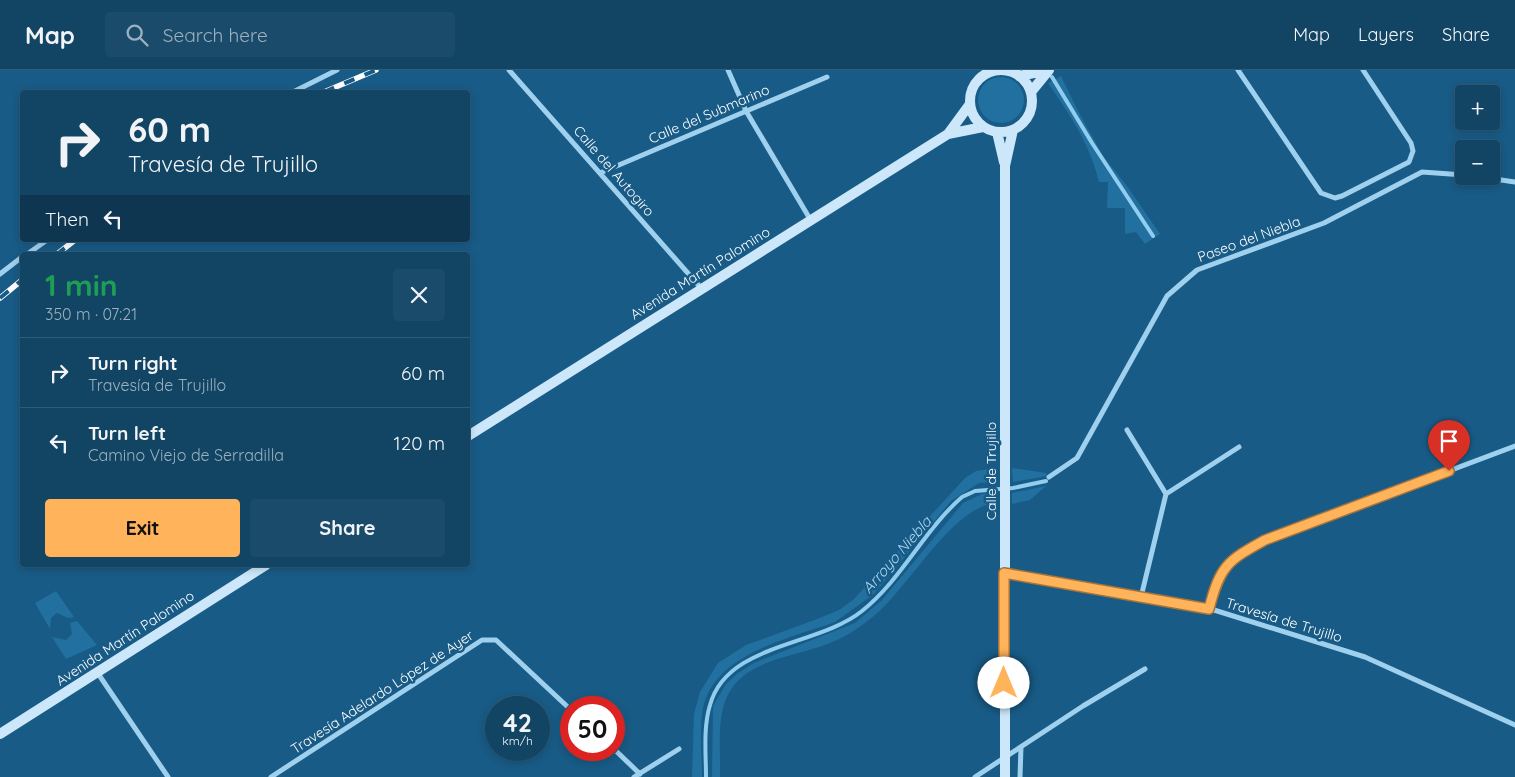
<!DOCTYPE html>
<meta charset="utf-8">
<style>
body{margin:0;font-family:Quicksand,sans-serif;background:#1b4b6a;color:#f1f3f6;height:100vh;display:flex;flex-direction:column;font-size:19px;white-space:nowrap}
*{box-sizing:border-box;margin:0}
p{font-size:16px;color:#9cb0bf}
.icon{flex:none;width:28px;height:28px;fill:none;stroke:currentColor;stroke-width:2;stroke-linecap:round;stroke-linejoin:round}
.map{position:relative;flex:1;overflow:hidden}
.sheet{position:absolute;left:20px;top:182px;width:450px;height:315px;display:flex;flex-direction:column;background:#124464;border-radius:5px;box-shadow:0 2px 8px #0003,0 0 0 1px #315c78}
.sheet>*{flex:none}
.hud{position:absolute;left:20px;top:20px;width:450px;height:152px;border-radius:5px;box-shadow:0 2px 8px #0003,0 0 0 1px #315c78;background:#124464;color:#f1f3f6;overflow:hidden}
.controls{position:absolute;left:1455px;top:15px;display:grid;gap:10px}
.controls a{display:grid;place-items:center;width:45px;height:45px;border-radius:5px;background:#124464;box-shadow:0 2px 8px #0003,0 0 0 1px #315c78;font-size:25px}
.speed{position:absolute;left:485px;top:626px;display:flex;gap:10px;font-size:25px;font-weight:700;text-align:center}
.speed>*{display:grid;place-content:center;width:65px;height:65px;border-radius:50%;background:#124464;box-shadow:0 2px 8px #0003,0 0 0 1px #315c78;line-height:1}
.speed small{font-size:12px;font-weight:400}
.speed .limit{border:8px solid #d22;background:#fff;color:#111}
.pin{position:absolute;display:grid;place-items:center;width:42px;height:42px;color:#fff;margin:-51px -21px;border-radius:50% 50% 50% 0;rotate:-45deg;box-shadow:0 0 5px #0007}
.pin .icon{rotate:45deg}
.me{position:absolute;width:55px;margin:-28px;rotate:0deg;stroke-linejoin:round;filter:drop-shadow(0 0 4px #0008)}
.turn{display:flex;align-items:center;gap:18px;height:105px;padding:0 25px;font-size:22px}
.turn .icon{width:65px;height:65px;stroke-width:2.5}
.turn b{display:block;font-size:35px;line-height:42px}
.then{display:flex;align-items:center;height:48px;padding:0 25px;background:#0003;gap:10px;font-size:19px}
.round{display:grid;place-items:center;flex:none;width:52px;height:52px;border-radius:5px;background:#1b4b6a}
.head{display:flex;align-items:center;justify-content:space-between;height:85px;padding:0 25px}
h1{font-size:30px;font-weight:700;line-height:38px;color:#1e9e55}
.cta{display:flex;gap:10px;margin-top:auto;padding:10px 25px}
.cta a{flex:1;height:58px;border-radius:5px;background:#ffb35a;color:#111;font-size:20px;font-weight:700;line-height:58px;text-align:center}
.cta a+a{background:#1b4b6a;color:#f1f3f6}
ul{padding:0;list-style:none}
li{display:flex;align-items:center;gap:15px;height:70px;padding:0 25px;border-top:1px solid #315c78}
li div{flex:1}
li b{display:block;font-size:19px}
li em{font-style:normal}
header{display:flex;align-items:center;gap:30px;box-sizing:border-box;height:70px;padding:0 25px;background:#124464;border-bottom:1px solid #315c78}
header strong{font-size:24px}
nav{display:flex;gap:28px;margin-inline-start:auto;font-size:18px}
.search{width:350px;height:45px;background:#1b4b6a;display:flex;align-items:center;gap:12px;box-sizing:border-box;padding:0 18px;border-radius:5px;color:#9cb0bf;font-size:19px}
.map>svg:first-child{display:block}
.green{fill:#21709f}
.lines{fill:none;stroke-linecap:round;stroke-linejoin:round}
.stream{stroke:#91cdef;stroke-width:4}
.street{stroke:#9fd0ed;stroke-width:5}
.secondary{stroke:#cbe7f9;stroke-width:10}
.rail-casing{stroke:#fff;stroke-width:5.5}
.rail{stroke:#185b86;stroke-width:4;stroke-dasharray:11;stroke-linecap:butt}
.route-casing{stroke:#a6743a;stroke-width:12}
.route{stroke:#ffb35a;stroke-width:9}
.labels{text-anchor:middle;stroke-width:5;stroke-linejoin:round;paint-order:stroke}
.street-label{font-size:14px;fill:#fff;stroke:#185b86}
.water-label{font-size:15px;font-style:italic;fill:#aad9f4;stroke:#185b86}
</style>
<header>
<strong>Map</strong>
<div class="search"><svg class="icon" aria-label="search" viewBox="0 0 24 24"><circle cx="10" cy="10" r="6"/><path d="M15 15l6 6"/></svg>Search here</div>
<nav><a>Map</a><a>Layers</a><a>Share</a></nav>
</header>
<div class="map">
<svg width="1515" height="707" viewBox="0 0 1515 707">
<rect width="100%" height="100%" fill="#185b86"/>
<path class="green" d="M1061 6 1078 41 1103 86 1127 116 1160 164 1145 174 1136 162 1125 164V138H1107L1108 112H1099C1090 74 1070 45 1048 13Z
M978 30a23 23 0 1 1 46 0a23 23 0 1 1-46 0Z
M995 398 994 412 979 413 951 431 874 524 835 552C789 569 715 583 703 638 699 659 702 685 702 707H692L694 644 700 622 718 593 746 575 817 549 839 540 854 529 965 408 976 401Z
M1012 398 1046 403 1047 406 1013 412Z
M1046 416 1030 430 1012 434V423Z
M994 423V433C950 440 910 516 875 545 862 556 846 567 830 573 799 586 753 588 732 618 715 642 721 679 720 707H712L713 636 726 614 738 603 754 593 855 553 882 530 963 433 982 424Z
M56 521 74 547 68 548 57 543 51 548 50 559 35 533Z
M77 551 97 575 66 589 52 567 66 570 72 564 70 553Z"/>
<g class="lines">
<path class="stream" d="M1052 7 1092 73 1153 166
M706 707C706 684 703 658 710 635 727 573 817 577 862 541 902 509 924 460 962 427L975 421 1013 418 1046 411"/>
<path class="street" d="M509 0 701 218
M728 0 746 41 810 149
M1238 0 1321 123 1335 128 1342 126 1409 92 1413 81 1411 73 1363 0
M987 3 989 0
M293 22 337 0
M600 103 827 7
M1474 106 1515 112
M26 185 47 170
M0 204 22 187
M1127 360 1166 424
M1049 407 1077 388 1167 226 1197 200 1324 153 1422 102 1464 105
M1005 503 1214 540 1365 587 1515 655
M1141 527 1166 424 1239 377
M1209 539C1220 497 1227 491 1265 470L1515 376
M97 602 168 707
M614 679 640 704
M271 707 482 570H496L571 640
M634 707 679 679
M975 707 1083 636 1145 599
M1020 707 1021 677"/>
<path class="secondary" d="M970 31a31 31 0 1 1 62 0a31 31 0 1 1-62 0Z
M1019 6 1049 0
M1031 22 1049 0
M997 62 1004 92
M948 64 970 34
M468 366 948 64 983 57
M0 664 266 495
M1005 707V96L1013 60"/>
<g class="rail-casing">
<path id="rail" d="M324 22 376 0
M56 185 75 170
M0 228 22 210"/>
</g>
<use href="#rail" class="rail"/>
</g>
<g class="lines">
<g class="route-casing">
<path id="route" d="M1004 613V503L1209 539C1220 496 1227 491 1265 470L1449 401"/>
</g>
<use href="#route" class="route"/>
</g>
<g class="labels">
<g class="street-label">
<text transform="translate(709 44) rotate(-23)" y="5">Calle del Submarino</text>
<text transform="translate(614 101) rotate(49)" y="5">Calle del Autogiro</text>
<text transform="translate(1249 169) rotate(-20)" y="5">Paseo del Niebla</text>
<text transform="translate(700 203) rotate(-32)" y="5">Avenida Martín Palomino</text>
<text transform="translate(991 401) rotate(-90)" y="5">Calle de Trujillo</text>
<text transform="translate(1284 550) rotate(17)" y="5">Travesía de Trujillo</text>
<text transform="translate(125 568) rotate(-33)" y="5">Avenida Martín Palomino</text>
<text transform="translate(382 622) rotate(-33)" y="5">Travesía Adelardo López de Ayer</text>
</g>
<g class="water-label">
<text transform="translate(897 485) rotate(-49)" y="5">Arroyo Niebla</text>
</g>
</g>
</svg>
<div class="controls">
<a>+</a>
<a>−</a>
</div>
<div class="speed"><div>42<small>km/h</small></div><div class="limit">50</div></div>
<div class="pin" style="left:1449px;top:401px;background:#d93025"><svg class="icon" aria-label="arrive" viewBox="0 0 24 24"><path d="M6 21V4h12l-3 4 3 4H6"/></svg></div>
<svg class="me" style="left:1004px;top:613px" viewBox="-20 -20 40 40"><circle r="19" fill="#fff"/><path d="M0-13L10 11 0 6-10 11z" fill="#ffb35a"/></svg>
<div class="hud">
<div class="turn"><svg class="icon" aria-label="right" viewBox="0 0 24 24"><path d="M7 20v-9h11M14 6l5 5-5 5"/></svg><div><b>60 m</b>Travesía de Trujillo</div></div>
<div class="then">Then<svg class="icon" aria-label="left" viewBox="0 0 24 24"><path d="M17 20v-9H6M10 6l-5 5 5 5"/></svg></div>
</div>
<section class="sheet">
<div class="head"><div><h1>1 min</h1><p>350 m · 07:21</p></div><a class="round"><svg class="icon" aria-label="close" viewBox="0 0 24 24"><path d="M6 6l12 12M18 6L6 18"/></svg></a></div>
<ul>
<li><svg class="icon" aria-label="right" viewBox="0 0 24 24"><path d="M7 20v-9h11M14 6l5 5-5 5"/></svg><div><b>Turn right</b><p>Travesía de Trujillo</p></div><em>60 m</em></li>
<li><svg class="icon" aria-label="left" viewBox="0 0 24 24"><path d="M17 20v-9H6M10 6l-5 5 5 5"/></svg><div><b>Turn left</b><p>Camino Viejo de Serradilla</p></div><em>120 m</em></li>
</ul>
<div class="cta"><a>Exit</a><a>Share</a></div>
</section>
</div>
